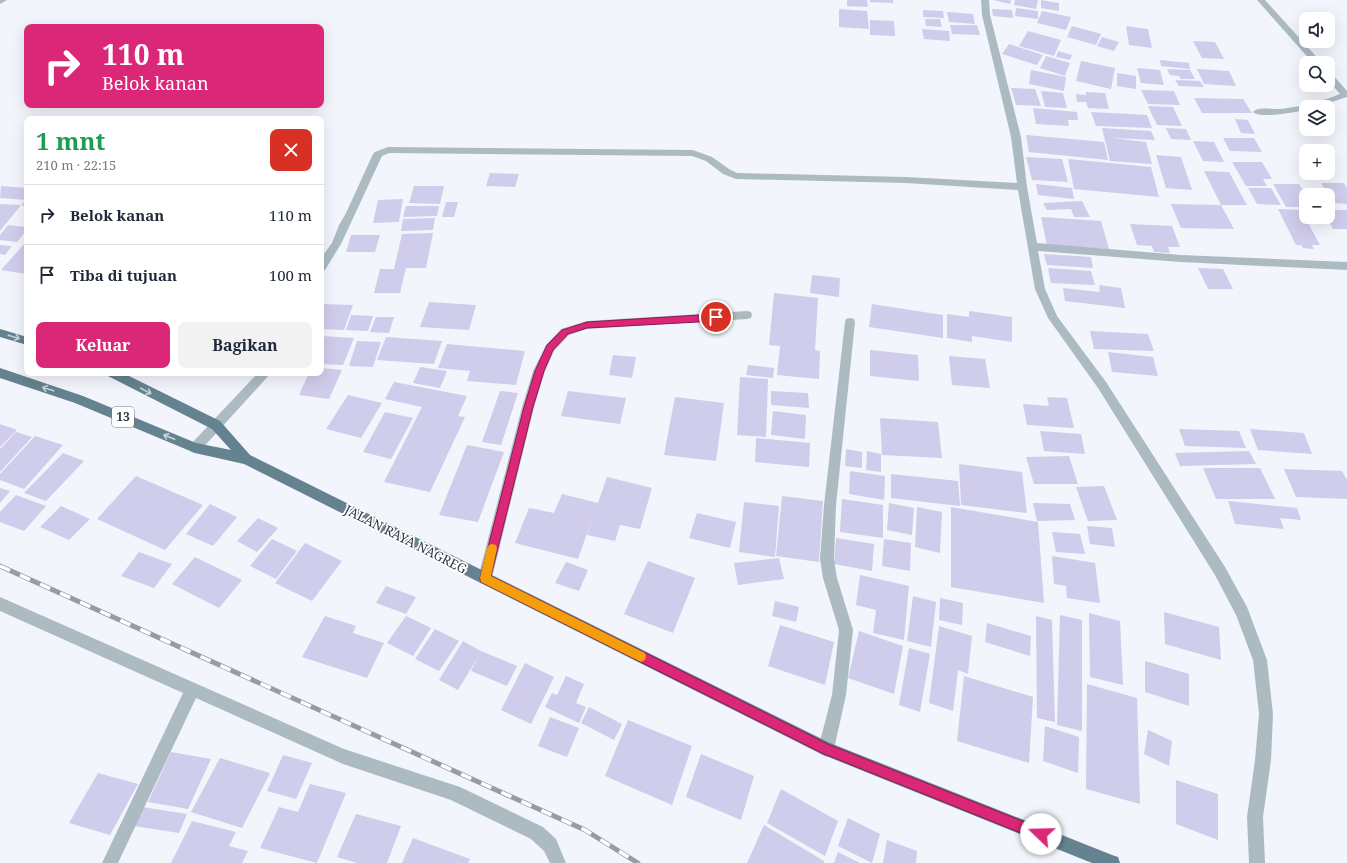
<!DOCTYPE html>
<html lang="id">
<meta charset="utf-8">
<style>
body{margin:0;font-family:"Noto Serif",serif;background:#f2f2f3;color:#1f2937;height:100vh;display:flex;flex-direction:column;font-size:15px;white-space:nowrap}
*{box-sizing:border-box;margin:0}
p{font-size:13px;color:#747a83}
.icon{flex:none;width:22px;height:22px;fill:none;stroke:currentColor;stroke-width:2;stroke-linecap:round;stroke-linejoin:round}
.map{position:relative;flex:1;overflow:hidden}
.side{position:absolute;left:24px;top:116px;width:300px;height:260px;display:flex;flex-direction:column;background:#fff;border-radius:8px;box-shadow:0 4px 16px #0002}
.side>*{flex:none}
.banner{position:absolute;left:24px;top:24px;width:300px;height:84px;border-radius:8px;box-shadow:0 4px 16px #0002;background:#db2777;color:#fff;overflow:hidden}
.buttons{position:absolute;left:1299px;top:12px;display:grid;gap:8px}
.buttons a{display:grid;place-items:center;width:36px;height:36px;border-radius:8px;background:#fff;box-shadow:0 4px 16px #0002;font-size:20px}
.pin{position:absolute;display:grid;place-items:center;width:34px;height:34px;color:#fff;margin:-17px;border:2px solid #fff;border-radius:50%;box-shadow:0 1px 4px #0007}
.me{position:absolute;width:44px;margin:-22px;rotate:291deg;stroke-linejoin:round;filter:drop-shadow(0 0 3px #0008)}
.turn{display:flex;align-items:center;gap:14px;height:84px;padding:0 12px;font-size:18px}
.turn .icon{width:52px;height:52px;stroke-width:2.5}
.turn b{display:block;font-size:28px;line-height:34px}
.round{display:grid;place-items:center;flex:none;width:42px;height:42px;border-radius:8px;background:#f2f2f3}
.overview{display:flex;align-items:center;justify-content:space-between;height:68px;padding:0 12px}
h1{font-size:24px;font-weight:700;line-height:30px;color:#1e9e55}
.button{display:flex;gap:8px;margin-top:auto;padding:8px 12px}
.button a{flex:1;height:46px;border-radius:8px;background:#db2777;color:#fff;font-size:16px;font-weight:700;line-height:46px;text-align:center}
.button a+a{background:#f2f2f3;color:#1f2937}
ul{padding:0;list-style:none}
li{display:flex;align-items:center;gap:12px;height:60px;padding:0 12px;border-top:1px solid #e0e1e3}
li div{flex:1}
li b{display:block;font-size:15px}
li em{font-style:normal}
.map>svg:first-child{display:block}
.building{fill:#d0cceb}
.lines{fill:none;stroke-linecap:round;stroke-linejoin:round}
.minor{fill:#acbbc2;fill-rule:evenodd}
.trunk{fill:#64828f;fill-rule:evenodd}
.rail-casing{stroke:#979ca4;stroke-width:5}
.rail{stroke:#fff;stroke-width:3.5;stroke-dasharray:11;stroke-linecap:butt}
.oneway{stroke:#c9d3d8}
.route{fill:#db2777;stroke:#8e194d}
.slow{fill:#f59e0b}
.labels{text-anchor:middle;stroke-width:3.5;stroke-linejoin:round;paint-order:stroke}
.shield{fill:#fff;stroke:#70757d;stroke-width:1}
.shield-label{font-size:12px;font-weight:bold;fill:#333a45}
.street-label{font-size:13px;fill:#333a45;stroke:#fff}
</style>
<div class="map">
<svg width="1347" height="863" viewBox="0 0 1347 863">
<rect width="100%" height="100%" fill="#f2f5fb"/>
<path class="building" d="M847 0H867L868 7 847 6Z
M870 0H893V3L870 2Z
M993 0H1011L1010 4Z
M1015 0H1038L1036 9 1014 5Z
M1041 0 1059 3V11L1041 8Z
M1016 8 1038 11V19L1015 16Z
M839 9 867 11 869 29 839 27Z
M992 9 1012 10 1013 18 993 16Z
M923 10 943 11 944 18 923 17Z
M1042 11 1071 17 1066 30 1037 23Z
M947 12 973 14 975 24 949 22Z
M925 19H940L942 27 926 26Z
M870 20 894 21 895 36 870 35Z
M950 25H977L980 35 952 34Z
M1072 26 1101 34 1096 45 1067 37Z
M1126 26 1148 29 1152 48 1129 45Z
M922 29 949 31 950 41 924 39Z
M1028 31 1061 40 1054 56 1019 46Z
M1102 37 1119 42 1114 51 1097 46Z
M1193 41 1215 42 1224 59 1202 58Z
M1009 44 1043 55 1037 65 1002 54Z
M1058 51 1072 55 1070 60 1056 57Z
M1046 56 1070 63 1065 76 1040 68Z
M1160 60 1189 63 1190 69 1161 66Z
M1081 61 1115 68 1111 89 1076 81Z
M1137 68 1160 70 1164 85 1141 83Z
M1167 69 1190 70 1195 79H1181L1179 76 1170 75Z
M1197 69 1229 71 1236 86 1204 84Z
M1031 70 1066 77 1064 91 1029 84Z
M1117 73 1136 76V89L1117 86Z
M1175 80 1200 81 1204 87 1179 86Z
M1011 88 1035 89 1041 106 1016 105Z
M1141 90 1174 91 1180 105 1148 104Z
M1041 91 1063 93 1067 108 1045 107Z
M1086 92 1105 93 1109 109 1088 108 1086 102H1077L1076 94 1086 95Z
M1194 98 1243 99 1252 113H1202Z
M1148 106 1173 107 1182 126 1157 125Z
M1033 108 1077 112 1078 120H1068L1069 126 1036 124Z
M1091 112 1147 115 1152 128 1096 126Z
M1235 119 1248 120 1255 134 1241 133Z
M1102 128 1151 131 1155 140 1112 138 1146 142 1152 164 1110 161Z
M1166 128 1186 129 1191 140 1171 139Z
M1026 135 1104 142 1108 160 1029 152Z
M1223 138H1254L1262 152 1230 151Z
M1193 141 1214 142 1224 162 1203 161Z
M1156 155 1181 157 1192 190 1166 188Z
M1026 157 1062 159 1068 182 1032 180Z
M1068 159 1151 167 1159 197 1074 189Z
M1232 162H1262L1272 179H1263L1267 186H1246Z
M1204 171 1229 172 1247 205H1221Z
M490 173 519 174 515 187 486 186Z
M1321 183H1344L1347 188V204L1333 203Z
M1036 184 1072 188 1074 199 1038 195Z
M1273 184H1299L1306 196V207H1286Z
M1 186 27 188V206L21 205 26 200 0 198Z
M414 186H444L440 204 409 203Z
M1248 188H1271L1281 205 1257 204Z
M403 199 399 222 373 223 378 200Z
M1082 201 1090 217H1074L1071 209 1047 210 1043 203Z
M446 202H458L454 217H442Z
M0 204 21 205 0 231Z
M1171 204 1221 205 1234 229 1181 228Z
M406 206H439L437 216 403 217Z
M1278 209 1301 210 1320 245H1312L1314 249 1303 248 1301 245H1296Z
M1328 210H1347V229H1333L1326 217H1328Z
M1041 217 1101 221 1109 249 1047 245Z
M435 218 433 230 401 231 403 219Z
M1130 224 1172 226 1180 247H1168L1170 253 1154 252 1152 246 1137 245Z
M8 225 27 227V230L17 242 0 240V235Z
M433 233 426 268H406L400 293H374L380 269H394L402 234Z
M351 235H380L375 252H346Z
M26 242V274L1 270Z
M0 245 12 246 5 255 0 254Z
M1044 254 1091 257 1093 268 1047 265Z
M1048 268 1091 271 1095 285 1051 283Z
M1198 268 1223 269 1233 289H1208Z
M812 275 840 278 839 297 810 293Z
M1099 285 1121 288 1125 308 1065 301 1063 288 1100 292Z
M774 293 818 298 815 350 820 351 819 379 777 375 780 346 769 345Z
M429 302 476 305 469 330 420 327Z
M321 304 353 305 344 330 321 329Z
M872 304 943 315V338L869 327Z
M969 311 1012 317V342L972 336V342L947 338V314L969 317Z
M351 315 373 316 368 331 346 330Z
M376 317H394L389 333 370 332Z
M1090 331 1148 334 1154 351 1094 349Z
M321 336 354 338 343 365 321 364Z
M386 337 442 341 434 364 377 360Z
M357 341 381 342 373 367 349 366Z
M447 344 525 351 516 385 467 381 470 371 438 368Z
M870 350 918 355 919 381 870 376Z
M1108 352 1153 357 1158 376 1112 372Z
M613 355 636 357 632 378 609 375Z
M949 356 985 359 990 388 952 385Z
M748 365 774 368 773 378 746 375Z
M420 367 447 371 440 388 413 383Z
M321 368 342 370 329 399 299 395 309 373H321Z
M740 377 768 379 766 437 737 435Z
M394 382 467 396 458 416 465 417 430 492 384 482 422 407 385 399Z
M500 391 518 393 501 445 482 442Z
M568 391 626 398 620 424 561 416Z
M771 391 808 393 809 408 771 405Z
M348 395 382 403 361 438 326 429Z
M675 397 724 403 716 461 664 455Z
M1047 397 1067 398 1074 428 1027 425 1023 404 1049 406Z
M773 411 806 415 805 439 771 435Z
M385 412 413 418 391 459 363 452Z
M880 418 938 422 942 458 882 455Z
M0 424 17 430 0 447Z
M1179 429 1239 431 1246 448 1185 446Z
M1250 429 1304 433 1312 454 1258 450Z
M1040 431 1081 434 1085 454 1044 451Z
M16 432 32 437 0 472V449Z
M35 436 63 445 24 489 0 480V474Z
M756 438 810 443 809 467 755 462Z
M467 445 504 452 478 522 439 515Z
M846 449 862 452V468L845 466Z
M867 451 881 454V472L866 470Z
M1249 451 1256 464 1180 466 1175 453Z
M63 453 84 461 46 501 24 493Z
M1069 456 1078 484H1034L1026 457Z
M959 464 1022 472 1027 513 961 505Z
M1203 468H1260L1275 499H1216Z
M1284 469 1342 471 1347 480V499L1296 497Z
M850 471 885 476 884 500 849 494Z
M891 474 958 481 960 506 891 498Z
M136 476 203 505 165 550 97 519Z
M607 477 652 488 640 529 620 525 615 541 587 535 592 519 578 559 515 543 529 508 554 513 562 494 598 503Z
M1104 486 1117 520 1088 521 1076 487Z
M0 488 10 491 0 503Z
M16 495 46 506 24 531 0 522V512Z
M782 496 823 501 819 562 776 556Z
M842 499 883 505V538L840 532Z
M1228 501 1297 508 1301 520 1280 518 1284 529 1235 524Z
M744 502 779 506 775 557 739 552Z
M889 503 914 508 912 535 887 530Z
M1033 503 1070 504 1075 520 1037 521Z
M210 504 237 517 213 546 186 534Z
M61 506 90 519 69 540 40 527Z
M917 507 942 512 940 553 915 547Z
M951 507 1038 522 1044 603 951 587Z
M697 513 736 522 730 548 689 538Z
M258 518 278 528 257 552 237 541Z
M1087 526 1112 528 1115 547 1090 544Z
M1052 532 1080 534 1085 554 1056 552Z
M836 538 874 544 872 571 834 564Z
M272 539 297 551 276 579 250 566Z
M884 539 911 543 910 571 882 566Z
M305 543 342 561 312 601 275 583Z
M139 552 172 564 154 588 121 576Z
M1052 556 1095 563 1100 603 1067 598 1066 586 1054 584Z
M195 557 242 580 219 608 172 584Z
M779 558 784 579 738 585 734 563Z
M648 561 695 578 673 633 624 614Z
M566 562 588 570 579 591 555 583Z
M860 575 909 586 904 640 873 633 876 610 856 605Z
M386 586 416 597 406 614 376 603Z
M913 596 936 602 931 647 907 641Z
M940 598 963 603 962 625 939 620Z
M775 601 799 607 796 622 772 616Z
M1164 612 1219 627 1221 660 1165 644Z
M1089 613 1120 621 1123 685 1090 677Z
M1060 615 1082 620V731L1057 725Z
M325 616 356 626 353 633 384 643 367 678 302 657Z
M406 616 431 628 413 656 387 643Z
M1036 616 1052 620 1055 722 1037 718Z
M987 623 1031 636 1030 656 985 642Z
M780 625 834 642 825 685 768 666Z
M939 626 972 636 968 674 958 670 953 711 929 703Z
M435 629 459 641 439 671 415 659Z
M859 631 903 646 894 694 848 678Z
M463 641 481 651 517 666 507 686 471 671 478 657 458 690 439 680Z
M909 648 930 654 920 712 899 705Z
M1145 661 1189 674V706L1145 692Z
M525 663 554 677 531 724 501 710Z
M566 676 584 684 576 703 586 707 579 723 545 707 552 693 557 695Z
M964 676 1033 697 1029 763 957 741Z
M1087 684 1137 698 1140 804 1086 789Z
M589 707 622 724 614 740 581 723Z
M550 717 579 728 567 757 538 746Z
M628 720 692 746 672 805 605 776Z
M1045 726 1079 737 1078 773 1043 761Z
M1148 730 1172 741 1169 766 1144 754Z
M171 752 211 759 188 809 148 802Z
M701 754 754 776 741 820 686 797Z
M283 755 312 763 296 799 267 791Z
M220 758 270 773 242 828 191 812Z
M98 773 138 784 110 835 69 823Z
M1176 780 1218 794V840L1176 824Z
M310 784 346 793 317 863 260 848 279 807 298 812Z
M781 789 838 821 825 856 767 823Z
M142 807 187 814 179 833 134 826Z
M356 814 401 826 387 863H357L337 857Z
M848 818 880 834 872 863 838 846Z
M192 821 236 832 229 846 248 851 242 863H171Z
M764 825 824 861V863H747Z
M413 838 470 859 468 863H402Z
M887 840 917 851 916 863H883Z
M838 852 860 863H834Z"/>
<g class="lines">
<path class="minor" d="M0 0H7L0 4Z
M981 0H989L990 15 1021 137 1027 187 1037 243 1181 255 1347 262V270L1181 262 1038 251 1045 289 1057 316 1106 382 1225 567 1247 607 1267 660 1273 714 1271 760 1263 817 1265 863H1249L1247 817 1255 760 1259 714 1253 660 1236 615 1215 575 1098 388 1048 318 1035 289 1018 190 906 183 736 179 723 174 706 161 692 156 389 153 382 156 341 244 325 270 321 271V258L332 243 339 225 346 213 373 154 375 152 388 147 693 150 712 157 729 169 737 173 906 177 1017 183 1011 137 982 15Z
M1257 0H1265L1322 63H1313Z
M1328 72 1331 73 1347 91V97L1316 107H1306V110C1295 112 1260 119 1253 112 1257 107 1269 109 1276 109 1298 108 1320 102 1340 94L1328 80Z
M747 311 751 312 752 315 751 318 747 319 587 329 569 335 554 351 545 371 534 407 492 578 490 583 485 584 480 583 478 578 522 407 533 371 546 345 561 329 587 321Z
M850 318 854 319 855 322 836 505 834 559 837 578 853 630 846 695 834 749 831 754 826 757 821 754 818 749 832 695 839 630 823 578 820 559 824 505 845 322 846 319Z
M258 373H271L199 452 195 453 191 452 189 448 191 444Z
M0 597 344 749 460 787 543 827 556 839 566 863H550L544 851 531 839 451 800 343 764 196 698 118 863H102L183 693 0 611Z"/>
<path class="trunk" d="M0 329 27 337V345L0 337Z
M0 368 83 396 196 443 231 450 212 429 108 376 106 373H123L220 421 250 455 830 743 1112 855 1118 857 1120 863H1092L821 754 244 464 195 453 75 403 0 378Z"/>
<g class="rail-casing">
<path id="rail" d="M0 566 585 830 638 863"/>
</g>
<use href="#rail" class="rail"/>
</g>
<defs><path id="oneway-shaft" d="M-6 0H5M1.5-3L5.5 0L1.5 3" fill="none" stroke-width="1.6" stroke-linecap="round" stroke-linejoin="round"/></defs>
<g class="oneway">
<use href="#oneway-shaft" transform="translate(14 337) rotate(17)"/>
<use href="#oneway-shaft" transform="translate(48 389) rotate(-162)"/>
<use href="#oneway-shaft" transform="translate(146 391) rotate(28)"/>
<use href="#oneway-shaft" transform="translate(169 437) rotate(-157)"/>
</g>
<path class="route" d="M716 314 720 317 716 321 587 328 568 334 553 350 544 371 533 407 491 576 830 745 1045 830 1047 834 1045 839 1041 841 822 753 481 582 480 578 524 407 535 371 547 345 562 330 587 322Z"/>
<path class="slow" d="M492 544 496 545 497 548 491 576 645 653 646 656 645 660 641 662 481 582 480 578 487 548 489 545Z"/>
<g class="labels">
<rect class="shield" x="112" y="407" width="22" height="20" rx="3"/>
<g class="shield-label">
<text x="123" y="421">13</text>
</g>
<g class="street-label">
<text transform="translate(406 539) rotate(27)" y="5">JALAN RAYA NAGREG</text>
</g>
</g>
</svg>
<div class="buttons">
<a><svg class="icon" aria-label="sound" viewBox="0 0 24 24"><path d="M4 9h4l5-4v14l-5-4H4zM17 9q2 3 0 6"/></svg></a>
<a><svg class="icon" aria-label="search" viewBox="0 0 24 24"><circle cx="10" cy="10" r="6"/><path d="M15 15l6 6"/></svg></a>
<a><svg class="icon" aria-label="layers" viewBox="0 0 24 24"><path d="M12 4l9 5-9 5-9-5zM3 14l9 5 9-5"/></svg></a>
<a>+</a>
<a>−</a>
</div>
<div class="pin" style="left:716px;top:317px;background:#d93025"><svg class="icon" aria-label="arrive" viewBox="0 0 24 24"><path d="M6 21V4h12l-3 4 3 4H6"/></svg></div>
<svg class="me" style="left:1041px;top:834px" viewBox="-20 -20 40 40"><circle r="19" fill="#fff"/><path d="M0-13L10 11 0 6-10 11z" fill="#db2777"/></svg>
<div class="banner">
<div class="turn"><svg class="icon" aria-label="right" viewBox="0 0 24 24"><path d="M7 20v-9h11M14 6l5 5-5 5"/></svg><div><b>110 m</b>Belok kanan</div></div>
</div>
<section class="side">
<div class="overview"><div><h1>1 mnt</h1><p>210 m · 22:15</p></div><a class="round" style="background:#d93025;color:#fff"><svg class="icon" aria-label="close" viewBox="0 0 24 24"><path d="M6 6l12 12M18 6L6 18"/></svg></a></div>
<ul>
<li><svg class="icon" aria-label="right" viewBox="0 0 24 24"><path d="M7 20v-9h11M14 6l5 5-5 5"/></svg><div><b>Belok kanan</b></div><em>110 m</em></li>
<li><svg class="icon" aria-label="arrive" viewBox="0 0 24 24"><path d="M6 21V4h12l-3 4 3 4H6"/></svg><div><b>Tiba di tujuan</b></div><em>100 m</em></li>
</ul>
<div class="button"><a>Keluar</a><a>Bagikan</a></div>
</section>
</div>
